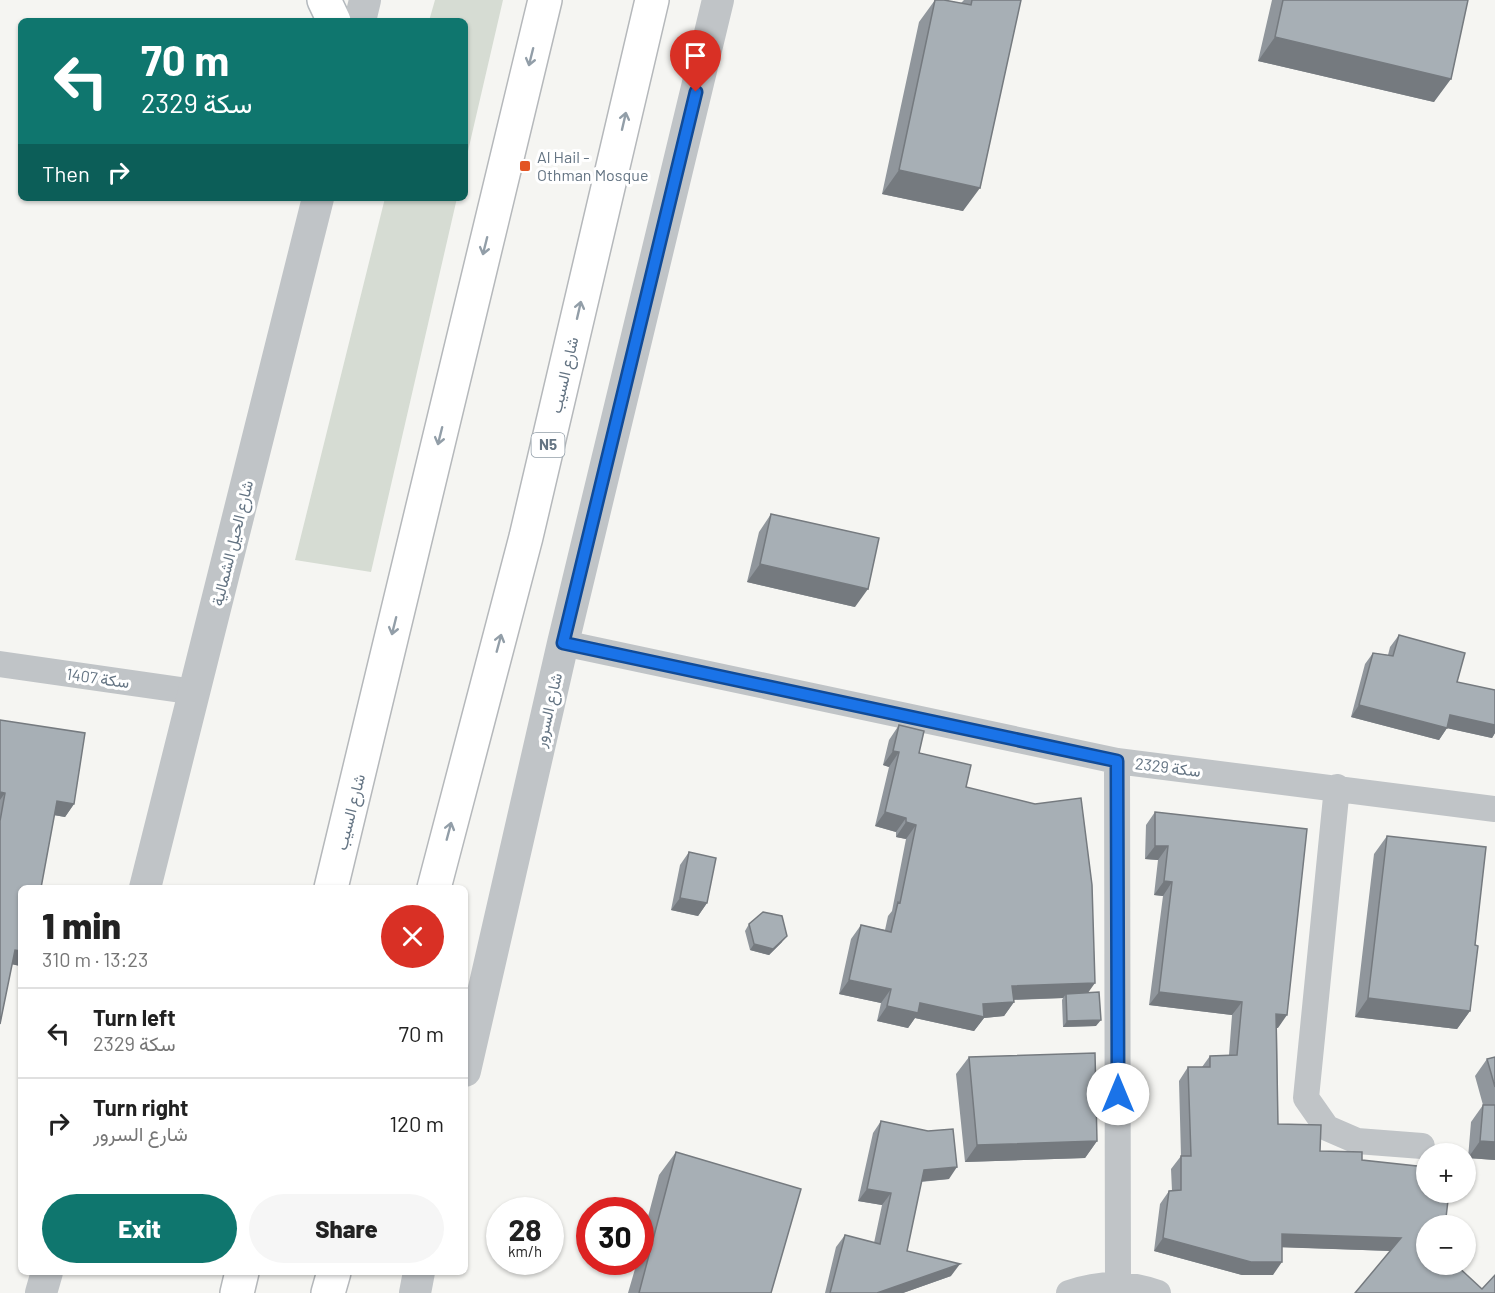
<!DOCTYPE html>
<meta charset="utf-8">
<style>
body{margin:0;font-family:Barlow,Vazirmatn,sans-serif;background:#f6f6f6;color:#222;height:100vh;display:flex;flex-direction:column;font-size:22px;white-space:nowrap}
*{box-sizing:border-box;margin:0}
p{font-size:20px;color:#767676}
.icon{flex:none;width:33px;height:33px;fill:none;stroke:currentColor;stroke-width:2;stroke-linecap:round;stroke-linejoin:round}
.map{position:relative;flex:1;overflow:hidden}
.panel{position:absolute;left:18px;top:885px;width:450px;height:390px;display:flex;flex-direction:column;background:#fff;border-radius:9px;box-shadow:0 2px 4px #0004}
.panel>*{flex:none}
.hud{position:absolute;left:18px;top:18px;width:450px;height:183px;border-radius:9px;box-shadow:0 2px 4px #0004;background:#0f766e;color:#fff;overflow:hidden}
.buttons{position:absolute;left:1416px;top:1143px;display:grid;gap:12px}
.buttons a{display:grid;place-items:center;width:60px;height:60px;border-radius:50%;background:#fff;box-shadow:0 2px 4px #0004;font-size:30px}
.speed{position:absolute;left:486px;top:1197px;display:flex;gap:12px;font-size:30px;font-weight:700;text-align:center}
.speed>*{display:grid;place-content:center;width:78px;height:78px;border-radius:50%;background:#fff;box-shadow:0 2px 4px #0004;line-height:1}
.speed small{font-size:15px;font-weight:400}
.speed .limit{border:9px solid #d22;background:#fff;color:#111}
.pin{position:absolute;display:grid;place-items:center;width:51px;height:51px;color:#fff;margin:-62px -26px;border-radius:50% 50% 50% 0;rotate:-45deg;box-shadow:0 0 6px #0007}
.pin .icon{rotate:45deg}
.me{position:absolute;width:66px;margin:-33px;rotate:0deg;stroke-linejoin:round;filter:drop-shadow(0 0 4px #0008)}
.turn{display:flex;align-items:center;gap:21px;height:126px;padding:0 24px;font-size:27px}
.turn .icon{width:78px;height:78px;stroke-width:2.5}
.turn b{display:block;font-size:42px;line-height:51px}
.then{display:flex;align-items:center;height:57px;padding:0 24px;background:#0003;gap:12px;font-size:22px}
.round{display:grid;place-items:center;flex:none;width:63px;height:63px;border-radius:32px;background:#f6f6f6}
.head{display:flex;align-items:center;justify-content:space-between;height:102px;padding:0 24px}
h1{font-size:36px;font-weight:800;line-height:45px}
.cta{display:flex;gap:12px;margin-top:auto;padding:12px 24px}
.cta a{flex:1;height:69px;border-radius:36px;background:#0f766e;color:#fff;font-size:24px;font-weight:800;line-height:69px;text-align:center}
.cta a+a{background:#f6f6f6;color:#222}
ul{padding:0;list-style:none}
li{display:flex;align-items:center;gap:18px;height:90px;padding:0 24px;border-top:2px solid #e0e0e0}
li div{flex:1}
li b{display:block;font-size:22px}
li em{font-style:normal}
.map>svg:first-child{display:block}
.green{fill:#d6dcd3}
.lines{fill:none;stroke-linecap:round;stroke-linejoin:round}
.secondary-casing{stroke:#b4b9be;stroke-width:36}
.trunk-casing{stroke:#b5b8bb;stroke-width:36}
.minor{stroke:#c0c4c7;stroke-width:26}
.tertiary{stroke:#c0c4c7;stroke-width:32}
.secondary{stroke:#fff;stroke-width:33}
.trunk{stroke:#fff;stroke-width:33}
.wall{fill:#90969c}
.shaded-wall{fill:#757a7f}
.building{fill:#a7afb5;stroke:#757a7f;stroke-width:1.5}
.oneway{stroke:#929ea8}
.route-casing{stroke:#114b97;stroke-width:15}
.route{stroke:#1a73e8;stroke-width:10}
.poi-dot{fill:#e35524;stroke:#fff;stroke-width:2}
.labels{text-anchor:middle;stroke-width:6;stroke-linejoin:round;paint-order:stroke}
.shield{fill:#fff;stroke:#929ea8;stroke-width:1.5}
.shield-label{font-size:15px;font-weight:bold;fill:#647483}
.poi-label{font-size:16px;fill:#647483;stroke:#fff;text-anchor:start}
.street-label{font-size:16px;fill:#647483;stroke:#fff}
</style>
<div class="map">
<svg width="1495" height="1293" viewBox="0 0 1495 1293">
<rect width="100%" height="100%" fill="#f5f5f2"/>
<path class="green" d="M435 0H503L465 164V21H429Z
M385 198H457L371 572 295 560Z"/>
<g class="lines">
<g class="secondary-casing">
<path id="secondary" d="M324 0 334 21"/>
</g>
<g class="trunk-casing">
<path id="trunk" d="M331 888 545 0
M434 888 526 537 652 0
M237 1293 242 1272
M328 1293 334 1272"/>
</g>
<path class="minor" d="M563 643 1117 761 1495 809
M0 664 195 692
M1117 761 1118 1285
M1337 787 1306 1098 1327 1128 1357 1141 1422 1146
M1069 1293C1098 1283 1129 1282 1158 1293"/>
<path class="tertiary" d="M360 21 365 0
M145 888 318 198
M465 1071 563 643 718 0
M41 1293 47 1272
M415 1293 419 1272"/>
<use href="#secondary" class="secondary"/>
<use href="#trunk" class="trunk"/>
</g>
<path class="wall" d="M935 0H944L961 3 964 0H1021L963 211 882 194 919 22Z
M1272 0H1468L1434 102 1258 61Z
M771 514 855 607 747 582 759 532Z
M1399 635 1457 682 1495 690V733L1492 738 1447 728 1439 740 1351 717 1365 664 1373 653 1388 655 1390 647Z
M0 720 74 804 65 817 54 815 21 888V965L20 966 12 964 0 1024Z
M899 725 919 753 966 787 1088 993 1096 1026 1063 1027 1062 1000 1063 998 1013 1000 1014 1002 1004 1016 984 1018 974 1031 915 1018 908 1028 877 1021 881 1003 839 994 851 939 861 925 885 930 888 916 892 911 906 839 896 837V832L875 826 889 767 883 765 889 740Z
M1155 812 1278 1028H1277L1278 1124 1320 1151 1362 1160 1426 1264 1482 1289 1495 1293H1355L1390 1251 1282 1247 1273 1275H1242L1154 1251 1160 1204 1169 1191H1172L1171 1169 1181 1156 1179 1081 1188 1067H1202L1210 1056 1229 1055 1232 1015 1149 1005 1163 896 1154 895 1158 860 1145 859 1146 825Z
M1387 836 1475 945 1470 1011 1457 1029 1355 1017 1374 854Z
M689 852 707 903 698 916 671 910 680 865Z
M749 924 782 942 769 955 750 950 745 931Z
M969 1057 1097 1141 1085 1158 965 1162 956 1074Z
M1495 1057V1160L1468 1158 1471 1122 1483 1105 1475 1076 1487 1059Z
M881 1121 949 1179 921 1182 907 1251 951 1276 903 1293H825L836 1247 845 1235 874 1243 882 1205 858 1201 873 1133Z
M676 1152 771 1293H628L637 1262H640V1247L659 1175Z"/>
<path class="shaded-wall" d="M1275 37 1451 79 1434 102 1258 61Z
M899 170 980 188 963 211 882 194Z
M760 564 868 589 855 607 747 582Z
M1359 705 1450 715 1495 725V733L1492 738 1442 727 1447 728 1439 740 1351 717Z
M893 751 899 752 889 767 883 765Z
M0 792 5 793 0 800Z
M57 801 74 804 65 817 48 814Z
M885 812 906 818 896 832 875 826Z
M906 822 916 825 906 839 896 837Z
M1155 846H1168L1158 860 1145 859Z
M1164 881 1172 882 1163 896 1154 895Z
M680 898 707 903 698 916 671 910Z
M787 936 782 942 769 955 750 950 754 944Z
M15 950 21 951 20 966 6 963Z
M849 980 891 989 881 1003 839 994Z
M1095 983 1085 997 1066 994 1063 998 1002 1000 1012 986Z
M1159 992 1242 1002 1232 1015 1149 1005Z
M1368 998 1470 1011 1457 1029 1355 1017Z
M1014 1002 1004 1016 984 1018 974 1031 915 1018 908 1028 877 1021 887 1006 920 1003 983 1004Z
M1276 1014 1287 1015 1278 1028H1267Z
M1101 1020 1096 1026 1063 1027 1067 1021Z
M1097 1141 1085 1158 965 1162 977 1145Z
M1480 1141 1495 1142V1160L1468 1158Z
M957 1167 949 1179 915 1182 924 1170Z
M867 1189 891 1193 882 1205 858 1201Z
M1282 1234 1401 1238 1392 1251 1273 1247Z
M1163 1238 1282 1262 1273 1275H1242L1154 1251Z
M960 1264 951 1276 903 1293H877Z"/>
<path class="building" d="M935 0H944L971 5 972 0H1021L980 188 899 170Z
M1283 0H1468L1451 79 1275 37Z
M771 514 879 538 868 589 760 564Z
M1399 635 1465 653 1457 682 1495 690V725L1450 715 1447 728 1359 705 1373 653 1393 656Z
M0 720 85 733 74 804 57 801 41 888H21V951L15 950 0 1024V821L5 793 0 792Z
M899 725 924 731 919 753 971 765 966 787 1035 804 1081 798 1092 885 1095 983 1012 986 1014 1002 983 1004 984 1017 920 1003 918 1013 887 1006 891 989 849 980 861 925 891 932 898 902 900 903 916 825 906 822V818L885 812 899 752 893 751Z
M1155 812 1307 829 1287 1015 1276 1014 1278 1124 1321 1125 1320 1151 1362 1152V1160L1426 1167V1192H1449L1445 1226H1426V1264H1455L1482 1289 1495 1275V1293H1355L1401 1238 1282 1234V1262H1251L1163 1238 1169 1191 1181 1190V1156H1191L1188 1067H1210V1056L1237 1055 1242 1002 1159 992 1172 882 1164 881 1168 846H1155Z
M1387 836 1486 847 1475 945 1478 946 1470 1011 1368 998Z
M689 852 716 858 707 903 680 898Z
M763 912 782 916 787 936 773 949 754 944 749 924Z
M1099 992 1101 1020 1067 1021 1066 994Z
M1095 1053 1097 1141 977 1145 969 1057Z
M1495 1057V1087L1487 1059Z
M1483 1105H1495V1142L1480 1141Z
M881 1121 928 1131 953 1129 957 1167 924 1170 907 1251 960 1264 877 1293H830L845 1235 880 1244 891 1193 867 1189Z
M676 1152 801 1189 771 1293H639Z"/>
<defs><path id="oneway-shaft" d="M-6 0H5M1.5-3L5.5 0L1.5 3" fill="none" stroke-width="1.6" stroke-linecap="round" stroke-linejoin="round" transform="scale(1.5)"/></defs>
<g class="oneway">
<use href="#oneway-shaft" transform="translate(531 57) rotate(104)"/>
<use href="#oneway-shaft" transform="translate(624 121) rotate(-77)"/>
<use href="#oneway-shaft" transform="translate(485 246) rotate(104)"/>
<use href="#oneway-shaft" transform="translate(579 310) rotate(-77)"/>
<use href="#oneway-shaft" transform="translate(440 436) rotate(104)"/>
<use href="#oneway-shaft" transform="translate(394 626) rotate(104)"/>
<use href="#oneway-shaft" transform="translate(499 643) rotate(-75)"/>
<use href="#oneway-shaft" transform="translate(449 831) rotate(-75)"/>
</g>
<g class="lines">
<g class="route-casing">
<path id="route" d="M696 92 563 643 1117 761 1118 1094"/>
</g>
<use href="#route" class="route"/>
</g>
<rect class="poi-dot" x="519" y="160" width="12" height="12" rx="3"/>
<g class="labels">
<rect class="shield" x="531.5" y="433" width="33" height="24" rx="4.5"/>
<g class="shield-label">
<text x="548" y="450">N5</text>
</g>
<g class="poi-label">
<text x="537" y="163">Al Hail -<tspan x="537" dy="18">Othman Mosque</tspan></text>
</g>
<g class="street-label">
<text transform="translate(564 375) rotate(-77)" y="6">شارع السيب</text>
<text transform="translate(232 543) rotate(-76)" y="6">شارع الحيل الشمالية</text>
<text transform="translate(98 678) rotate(8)" y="6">سكة 1407</text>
<text transform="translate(548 710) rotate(-77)" y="6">شارع السرور</text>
<text transform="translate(1168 767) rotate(7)" y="6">سكة 2329</text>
<text transform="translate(350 812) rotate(-76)" y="6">شارع السيب</text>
</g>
</g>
</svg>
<div class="buttons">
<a>+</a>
<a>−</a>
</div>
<div class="speed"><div>28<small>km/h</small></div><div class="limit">30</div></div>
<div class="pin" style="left:696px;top:92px;background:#d93025"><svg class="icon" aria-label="arrive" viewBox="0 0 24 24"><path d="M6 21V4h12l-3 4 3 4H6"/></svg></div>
<svg class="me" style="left:1118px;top:1094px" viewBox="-20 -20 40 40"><circle r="19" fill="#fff"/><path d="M0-13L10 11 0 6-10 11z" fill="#1a73e8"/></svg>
<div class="hud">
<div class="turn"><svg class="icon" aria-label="left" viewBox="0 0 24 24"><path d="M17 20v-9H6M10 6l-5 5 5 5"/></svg><div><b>70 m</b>سكة 2329</div></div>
<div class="then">Then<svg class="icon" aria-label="right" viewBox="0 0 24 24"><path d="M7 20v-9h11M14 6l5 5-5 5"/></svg></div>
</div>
<section class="panel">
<div class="head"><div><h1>1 min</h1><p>310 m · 13:23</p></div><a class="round" style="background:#d93025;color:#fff"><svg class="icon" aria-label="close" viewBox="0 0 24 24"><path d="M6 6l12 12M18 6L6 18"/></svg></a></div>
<ul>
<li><svg class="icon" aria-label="left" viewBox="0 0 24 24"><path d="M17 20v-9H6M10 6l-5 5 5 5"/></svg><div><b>Turn left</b><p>سكة 2329</p></div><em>70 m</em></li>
<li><svg class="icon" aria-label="right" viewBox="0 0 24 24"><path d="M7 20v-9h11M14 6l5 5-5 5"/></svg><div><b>Turn right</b><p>شارع السرور</p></div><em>120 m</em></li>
</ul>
<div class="cta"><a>Exit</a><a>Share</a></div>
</section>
</div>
